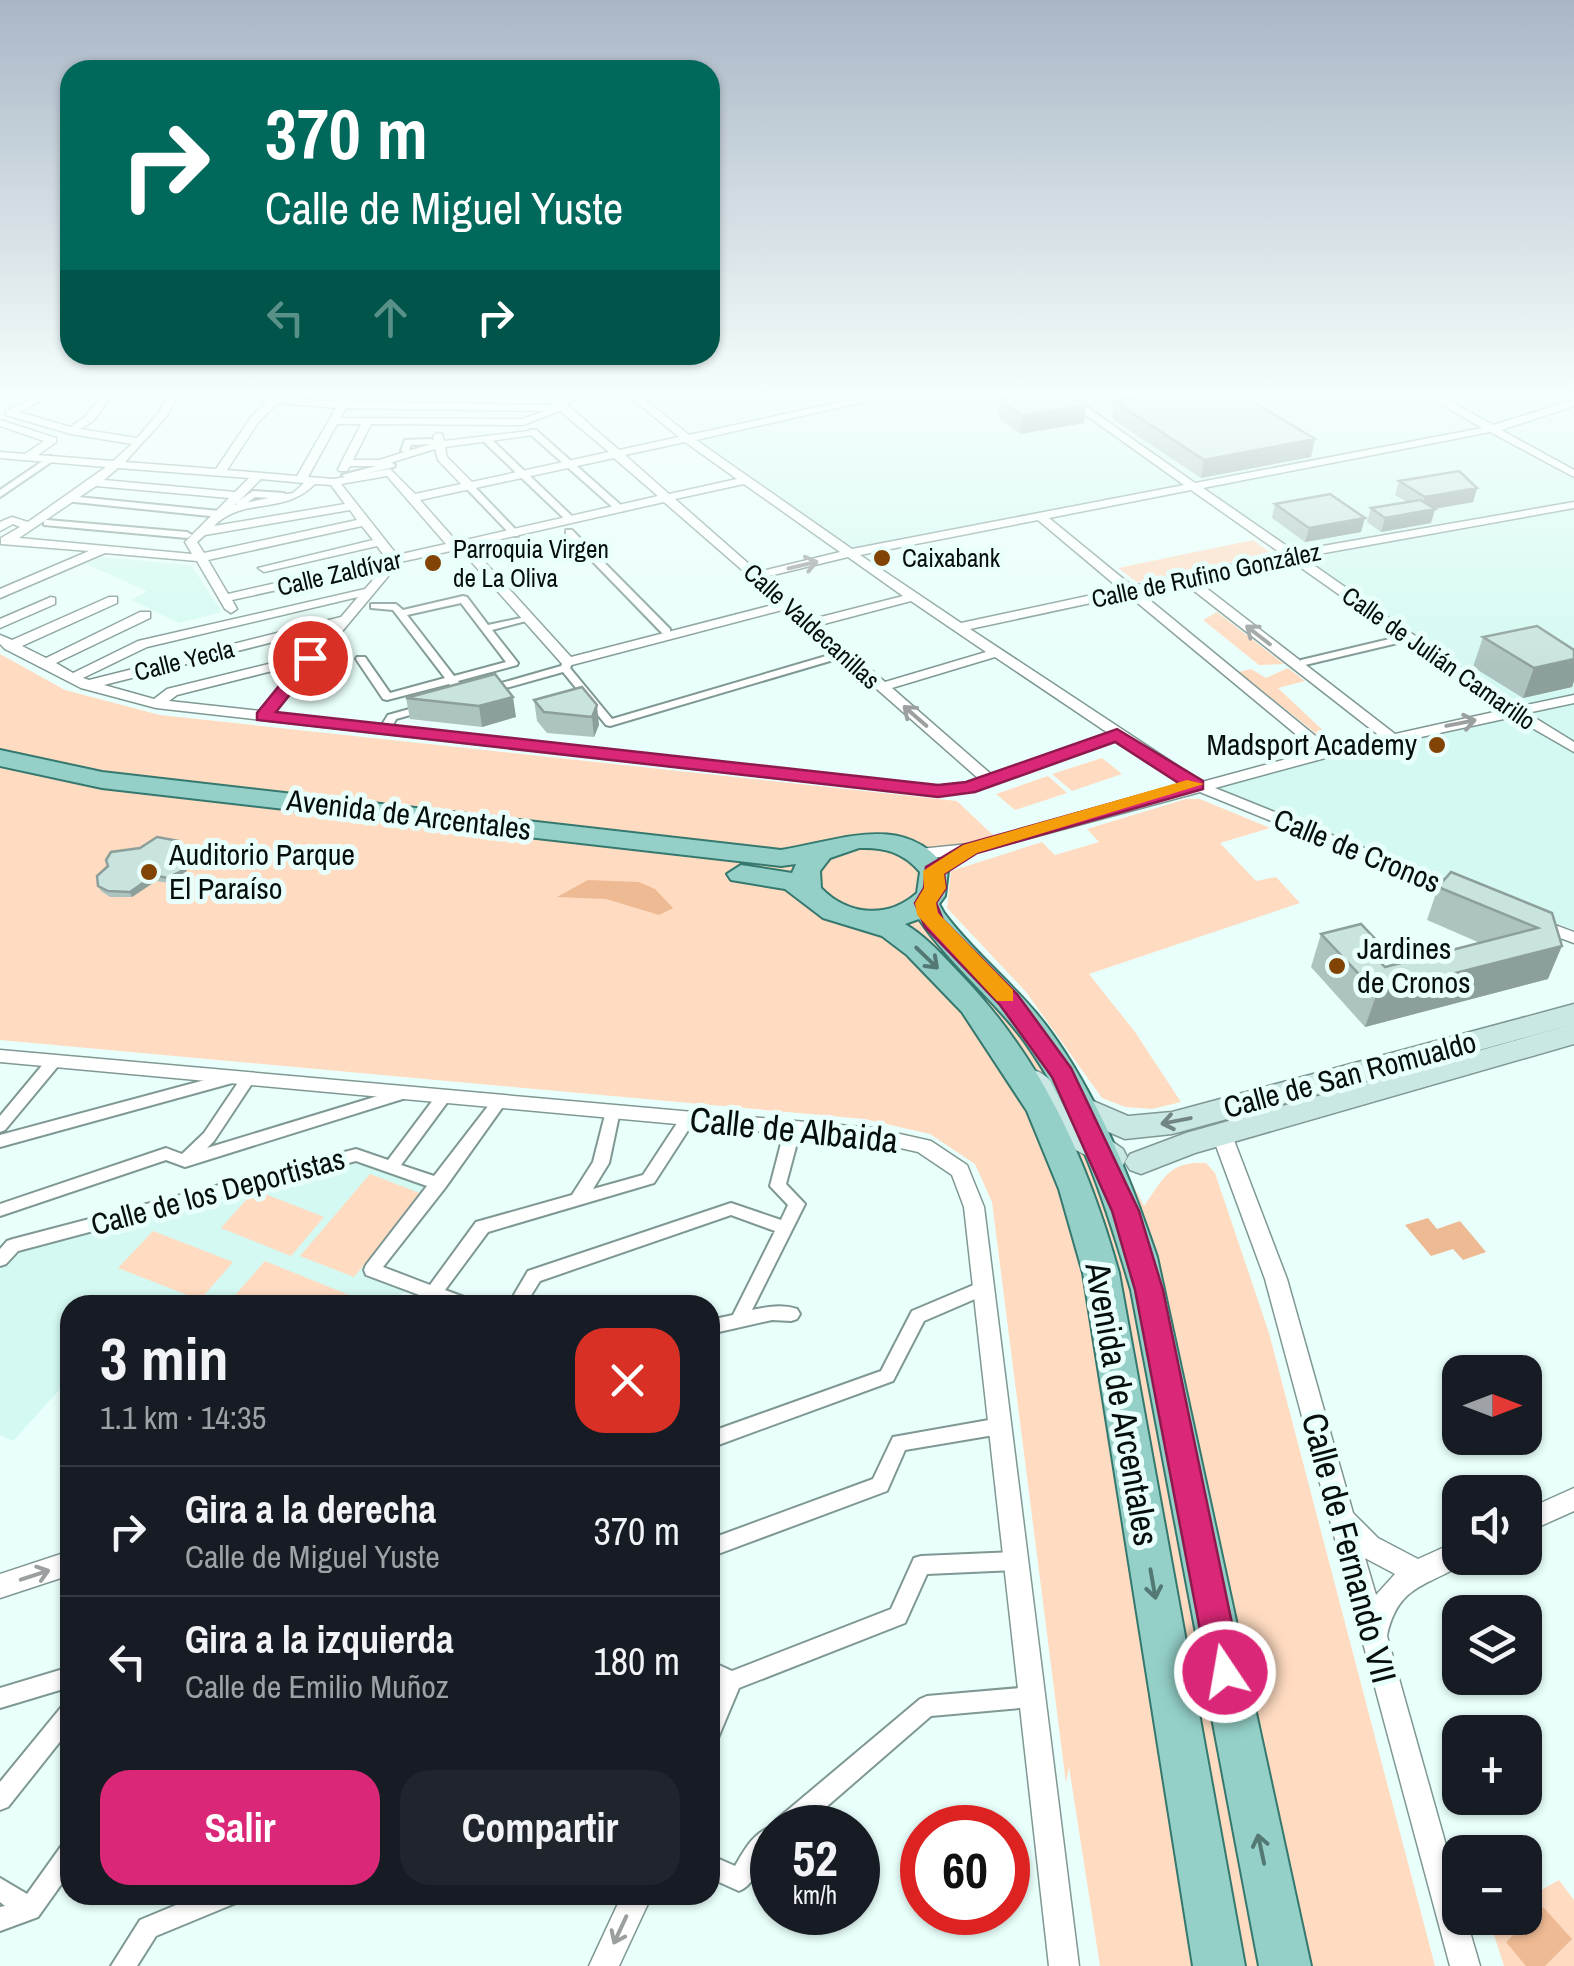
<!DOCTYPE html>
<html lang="es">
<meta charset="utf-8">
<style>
body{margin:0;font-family:"Archivo Narrow",sans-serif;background:#20242c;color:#f1f3f6;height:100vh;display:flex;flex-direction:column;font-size:38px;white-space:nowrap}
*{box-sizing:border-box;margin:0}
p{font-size:32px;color:#9ea1a6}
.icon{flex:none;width:55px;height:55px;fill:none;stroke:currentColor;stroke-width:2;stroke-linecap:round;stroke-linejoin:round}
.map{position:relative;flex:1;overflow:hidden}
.details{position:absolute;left:60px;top:1295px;width:660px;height:610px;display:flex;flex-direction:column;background:#171b24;border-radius:30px;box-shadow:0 2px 8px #0004}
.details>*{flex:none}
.guide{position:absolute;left:60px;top:60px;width:660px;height:305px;border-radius:30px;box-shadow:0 2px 8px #0004;background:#00695c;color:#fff;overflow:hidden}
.needle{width:65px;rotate:90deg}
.fabs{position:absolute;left:1442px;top:1355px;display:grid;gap:20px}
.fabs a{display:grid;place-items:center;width:100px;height:100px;border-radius:20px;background:#171b24;box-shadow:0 2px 8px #0004;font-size:50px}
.speed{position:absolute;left:750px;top:1805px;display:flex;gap:20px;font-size:50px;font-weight:700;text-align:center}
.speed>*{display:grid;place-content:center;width:130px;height:130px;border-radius:50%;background:#171b24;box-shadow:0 2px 8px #0004;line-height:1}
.speed small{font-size:25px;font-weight:400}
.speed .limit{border:15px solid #d22;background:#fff;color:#111}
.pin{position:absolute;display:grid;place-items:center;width:85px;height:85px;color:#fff;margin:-42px;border:5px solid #fff;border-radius:50%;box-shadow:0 2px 10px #0007}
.me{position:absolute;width:110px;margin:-55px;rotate:348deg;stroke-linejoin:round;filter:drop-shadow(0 0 8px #0008)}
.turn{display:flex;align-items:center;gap:35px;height:210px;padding:0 40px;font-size:45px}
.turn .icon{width:130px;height:130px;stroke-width:2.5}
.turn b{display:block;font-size:70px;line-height:85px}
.lanes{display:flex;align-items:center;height:95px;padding:0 40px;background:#0003;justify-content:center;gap:50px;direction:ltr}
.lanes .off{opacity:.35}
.round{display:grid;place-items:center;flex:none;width:105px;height:105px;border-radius:30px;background:#20242c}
.summary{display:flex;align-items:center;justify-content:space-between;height:170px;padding:0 40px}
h1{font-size:60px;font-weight:700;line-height:75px}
.primary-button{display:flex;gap:20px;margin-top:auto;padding:20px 40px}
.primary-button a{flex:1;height:115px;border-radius:30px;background:#db2777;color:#fff;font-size:40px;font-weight:700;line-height:115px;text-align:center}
.primary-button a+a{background:#20242c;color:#f1f3f6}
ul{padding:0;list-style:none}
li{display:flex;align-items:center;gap:30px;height:130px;padding:0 40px;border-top:2px solid #363941}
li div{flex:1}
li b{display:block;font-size:38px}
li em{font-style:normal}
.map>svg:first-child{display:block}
.built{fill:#d4f9f2}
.green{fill:#ffdbc1}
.water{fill:#eeba94}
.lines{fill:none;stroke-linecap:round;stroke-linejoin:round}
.pedestrian-casing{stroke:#7f9893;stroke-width:4}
.minor-casing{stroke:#7f9893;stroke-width:3}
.secondary-casing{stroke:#7f9893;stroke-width:3}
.primary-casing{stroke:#34786e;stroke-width:4}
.pedestrian{fill:#fff;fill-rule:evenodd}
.minor{fill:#fff;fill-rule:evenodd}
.secondary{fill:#c9e7e3;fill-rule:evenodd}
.primary{fill:#94d0c7;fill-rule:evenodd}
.wall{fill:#adc3bf}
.shaded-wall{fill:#8d9f9b}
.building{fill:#c9e3de;stroke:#8d9f9b;stroke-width:2.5}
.oneway{stroke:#9b9f9f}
.oneway2{stroke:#547974}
.oneway3{stroke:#718683}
.route{fill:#db2777;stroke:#8e194d;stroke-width:2.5}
.slow{fill:#f59e0b}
.poi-dot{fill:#824404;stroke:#e9fffb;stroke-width:4}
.labels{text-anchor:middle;stroke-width:10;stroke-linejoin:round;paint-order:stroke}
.far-poi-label{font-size:25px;fill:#060f0e;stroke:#e9fffb;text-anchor:start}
.far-street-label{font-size:25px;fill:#060f0e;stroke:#e9fffb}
.poi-label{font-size:30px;fill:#060f0e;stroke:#e9fffb;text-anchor:start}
.street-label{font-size:30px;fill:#060f0e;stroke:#e9fffb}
.near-street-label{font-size:35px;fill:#060f0e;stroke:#e9fffb}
</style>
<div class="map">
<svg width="1574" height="1966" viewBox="0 0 1574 1966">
<rect width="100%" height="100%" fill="#e9fffb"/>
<path class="built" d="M630 393H1574V930L1196 785 1513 712 1197 487 850 553Z
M102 557 191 565 222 612 179 623 131 600 147 591 86 564Z
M353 1161 430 1189 362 1272 405 1290 392 1305H70V1389L63 1386 13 1441 0 1435V1270L18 1252Z"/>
<path class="green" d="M1253 540 1272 554 1137 582 1118 568Z
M1217 612 1284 664 1259 665 1203 620Z
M0 654 65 690 160 715 957 801 994 836 938 856 937 911C1034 1006 1084 1086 1144 1206 1162 1181 1169 1160 1206 1163L1215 1173 1269 1333 1435 1966H1100L1069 1767 1066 1783 992 1202 975 1164 930 1134 864 1119 0 1040Z
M1288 668 1305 681 1278 688 1332 739 1324 740 1239 672 1251 669 1266 678Z
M1102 758 1122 774 1072 791 1052 774Z
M1048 776 1067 793 1015 810 996 794Z
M1186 799H1200L1270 828 1220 843 1256 881 1276 877 1300 903 1089 974 1135 1032 1181 1102 1152 1109 1125 1107 1102 1098 1026 992 947 908 951 871 1042 842 1055 855 1099 842 1087 829Z
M370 1174 422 1194 354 1277 300 1256Z
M255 1190 324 1217 291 1256 221 1228Z
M153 1231 233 1262 200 1300 118 1268Z
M265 1261 359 1299 355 1305 229 1302Z
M1559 1880 1574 1900V1966H1504L1489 1919 1525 1918V1899Z"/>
<path class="water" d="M588 880 639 882 655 889 673 908 659 915 606 899 557 897Z
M1428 1218 1437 1229 1460 1221 1486 1252 1463 1260 1453 1249 1431 1256 1405 1225Z
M1543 1907 1572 1939 1545 1966H1526L1506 1942Z"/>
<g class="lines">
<g class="pedestrian-casing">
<path id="pedestrian" d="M530 430H536L623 507V511H617L530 434Z
M431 439 435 442 434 444 411 445 408 453 401 451 405 440Z
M485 439H491L574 518V522H568L485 443Z
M50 456 57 458 0 497V490Z
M391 462 395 465 394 467 346 478 342 475Z
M466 484H472L518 532V536H512L466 488Z
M253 491 284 493 288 496 284 499 255 497 243 506H237V502Z
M68 496 219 511 224 514 219 517 65 501 64 499Z
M47 520 187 532 192 535 187 538 44 525V521Z
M566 530H572L670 629V633H662L566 534Z
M463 596 467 597 488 625 530 616V620L492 630 518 663 517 665 458 681 460 684 459 686H451L449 684 387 700 383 699 356 659 357 657H365L390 693 445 678 393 610 371 608V604H396L403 610ZM461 603 506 662 454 676 407 615Z
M1398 637 1402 638V642L1305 665 1300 662 1301 660Z
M843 651 848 654 847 656 610 726 606 725 563 672 488 693 483 690 484 688 561 666 564 660 568 659 573 662 570 668 612 719Z
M424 705 430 708 428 710 396 719 393 725H385L383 723 388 715Z
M54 1056 59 1057 61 1061 59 1065 5 1130 0 1132V1116L49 1057Z
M231 1073 236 1074 238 1078 236 1082 0 1147V1135Z
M248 1074 253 1075 255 1079 214 1141 207 1148 404 1088 409 1089 411 1093 409 1097 185 1167 166 1160 0 1216V1204L166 1148 182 1154 204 1133 243 1075Z
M444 1091 449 1092 451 1096 449 1100 401 1165 434 1176 495 1097H505L507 1101 445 1188 383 1267 430 1285 476 1222 572 1195 593 1162 607 1107H617L620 1111 609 1163 593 1189 643 1175 683 1114H693L696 1118 654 1183 488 1232 445 1290 472 1300 474 1305H446L366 1275 364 1270 366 1265 427 1186 356 1161 18 1251 6 1264 0 1266V1249L7 1241 13 1239 356 1149 388 1160 439 1092Z
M793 1122 798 1124 801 1128 786 1184 805 1204 752 1310C767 1307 782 1304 797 1309L800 1314 797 1319 791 1321 772 1320 710 1334V1320L733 1315 775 1231 731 1215 540 1281 525 1305H508L528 1271 731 1203 781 1220 788 1205 770 1186 785 1128 788 1124Z
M983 1281 989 1283 991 1288 989 1293 924 1321 893 1381 710 1448V1432L881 1371 912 1311Z
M1000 1418 1006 1420 1009 1426 1006 1432 1000 1434 905 1450 887 1491 710 1557V1539L873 1479 893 1437Z
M1015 1552 1022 1554 1025 1561 1022 1568 1015 1570 927 1574 905 1623 739 1688 718 1738 710 1741V1706L719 1686 710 1682V1661L732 1671 891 1609 914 1558 921 1556Z
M70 1667V1687L0 1708V1688Z
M1031 1687 1038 1690 1041 1697 1038 1704 1031 1707 931 1716 802 1828H772V1851C759 1863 755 1885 739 1891L710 1878V1855L735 1866C745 1849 754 1831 774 1826L776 1820 920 1699 927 1696Z
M70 1701V1729L8 1807 0 1810V1782L63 1705Z
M70 1842V1872L38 1917 0 1931V1907L5 1906 0 1902V1878L27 1894 62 1845Z
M200 1895H239L236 1903 156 1936 137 1966H111L140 1920Z"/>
</g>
<g class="minor-casing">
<path id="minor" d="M5 393H19L0 402V395Z
M19 393H31L40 401 19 412 70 427 85 417 104 393H114L93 421 80 429 137 438 158 414 170 393H180L166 417 125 462 216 469 251 417 268 401 229 393C266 393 302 401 339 402L344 393H354L349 402 554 405 542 393H553L559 398 584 393H604L565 403 619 450 679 437 625 393H636L689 435 882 393H902L696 440 852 549 1184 485 1055 393H1067L1195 483 1482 428 1422 393H1435L1493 425 1574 400V406L1501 430 1574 470V477L1490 432 1203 488 1294 551 1574 502V508L1302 557 1517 707 1574 695V703L1527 713 1574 742V752L1513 717 1329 757 1215 788 1466 889 1468 893 1460 898 1200 792 970 854 920 859 912 854 920 849 969 844 1187 786 1118 740 973 791 938 796 156 708 81 688 5 649 0 644V635L12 640 109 597H117V603L22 646 46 658 140 612H150V618L56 663 73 673 138 641 365 589 385 566 232 600 237 609 231 613 225 609 197 561 105 553 0 598V589L89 551 1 544V538L20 527 13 524 0 531V522L12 517 28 522 106 467 0 458V452L25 454 44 441 0 426V420L56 438V442L38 455 113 461 132 444 71 434 6 415V411L28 401ZM278 403 336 408 297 476 227 470 259 421ZM346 408 546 411 522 419 340 418ZM560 411 609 452 472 482 447 457 445 447 533 435 538 432 537 430 444 441 442 434 438 433 433 436 434 443 379 460H353L371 424 523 425ZM337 424H361L338 469 339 471H347L350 466H380L435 449 438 460 461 484 415 494 390 469 334 479 308 477ZM685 442 737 479 669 494 625 455ZM614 458 658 496 457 542 420 500ZM118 468 249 478 235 492 104 480ZM387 476 446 544 397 555 341 484ZM261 479 304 483 293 493 235 505ZM315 484 331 485 345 504 214 526C244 496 283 516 315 484ZM744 484 840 552 758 572 675 499ZM96 486 229 498 185 542 192 554 19 538ZM1191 490 1282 554 1132 586 1049 518ZM664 502 780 603 571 657 470 546ZM350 510 357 520 204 553 197 542 205 535ZM1038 520 1120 589 961 623 860 555ZM362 526 373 540 258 568 264 572 377 546 386 558 228 594 208 560ZM460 549 563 665 568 666 786 609 979 779 966 784 938 786 274 713 400 562ZM848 557 903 596 813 619 765 577ZM1290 560 1503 710 1395 734 1196 580ZM1184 583 1381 737 1330 748 1140 592ZM1128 595 1316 751 1202 782 970 629ZM358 597 341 617 89 680 83 678 147 647ZM911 601 986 652 885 682 820 625ZM332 627 309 654 167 689 154 699 104 685ZM995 657 1108 733 992 775 892 688ZM300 664 260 711 169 701 177 695Z
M51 597 55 598V604L0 628V619Z
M1536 918 1574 932V943L1530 927 1528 923 1530 919Z
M0 1050 873 1128 931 1141 967 1165 984 1207 1079 1966H1049L964 1207 952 1175 918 1152 873 1142 0 1062Z
M1222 1128 1229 1130 1232 1135 1287 1279 1353 1513 1378 1538 1418 1559 1460 1540V1558H1470C1435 1587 1399 1579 1387 1636L1460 1895V1918H1466L1480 1966H1450L1265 1279 1212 1135 1215 1130ZM1365 1558 1395 1574 1376 1595Z
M1574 1488V1511L1525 1533V1510Z
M70 1551V1575L0 1598V1574Z
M622 1895H652L619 1966H589Z"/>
</g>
<g class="secondary-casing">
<path id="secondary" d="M1574 1004V1024L1172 1134 1125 1139 1083 1121 1123 1149 1127 1157 1123 1165 1112 1169 1074 1149 1014 1078 1019 1071C1041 1064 1054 1084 1067 1101L1079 1095 1128 1116 1172 1112Z
M1574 1024V1044L1195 1153 1141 1174 1130 1170 1125 1162 1130 1154 1186 1133Z"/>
</g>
<g class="primary-casing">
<path id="primary" d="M0 750 102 772 781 850C840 841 906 810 948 871L945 896 939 904 944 913C975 955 1017 986 1048 1028 1098 1096 1130 1177 1157 1257L1311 1966H1259L1131 1290C1106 1205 1077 1115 1025 1042 993 998 949 964 919 919L905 924C927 937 944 957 962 976 1043 1060 1088 1162 1119 1273L1245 1966H1193L1083 1273 1059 1189 1027 1111 962 1012 907 955 882 936 823 918 785 889 731 880 727 874 741 865 792 873 796 864 781 866 102 788 0 766ZM859 848C884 847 903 852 920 872L917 893C888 919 848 916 821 888L820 871 830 858Z"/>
</g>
<use href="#pedestrian" class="pedestrian"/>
<use href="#minor" class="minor"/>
<use href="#secondary" class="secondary"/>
<use href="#primary" class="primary"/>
</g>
<path class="wall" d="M999 399 1084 423 1020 434 998 417Z
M1114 401 1311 457 1201 478 1112 419Z
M1399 481 1477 488 1473 502 1435 509 1431 523 1381 532 1367 522 1371 508 1407 502 1395 495Z
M1275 504 1361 532 1305 542 1272 518Z
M1483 637 1574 650V681L1572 687 1523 698 1473 667Z
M495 674 516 717 482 727 410 719 406 698Z
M582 687 599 725 594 737 547 733 537 721 534 700Z
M108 866 187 870 182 878 169 883 156 881 132 897H110L101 891 98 886Z
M1438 887 1552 913 1548 979 1365 1027 1311 967 1321 934 1375 957 1385 967 1480 943 1427 920Z"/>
<path class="shaded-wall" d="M1086 405 1084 423 1020 434 1022 416Z
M1315 439 1311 457 1201 478 1204 460Z
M1477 488 1473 502 1421 511 1425 497Z
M1435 509 1431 523 1381 532 1385 518Z
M1365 518 1361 532 1305 542 1309 528Z
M1574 659V681L1572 687 1523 698 1534 668Z
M513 697 516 717 482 727 479 706Z
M597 705 599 725 594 737 592 717Z
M179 841 187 870 182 878 169 883 167 878Z
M154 875 156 881 132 897 130 892Z
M1380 944 1368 977 1366 947Z
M1562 946 1548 979 1365 1027 1377 993Z"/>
<path class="building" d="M1036 393H1069L1086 405 1022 416 999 399Z
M1162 393H1239L1315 439 1204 460 1114 401Z
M1459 471 1477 488 1425 497 1399 481Z
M1330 494 1365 518 1309 528 1275 504Z
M1420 500 1435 509 1385 518 1371 508Z
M1537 626 1574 650V659L1534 668 1483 637Z
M495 674 513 697 479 706 406 698Z
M582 687 597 705 592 717 544 712 534 700Z
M157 837 179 841 186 864 180 872 167 878 154 875 130 892 108 891 98 886 97 876 108 866 106 860 111 852 140 848Z
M1451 872 1552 913 1562 946 1377 993 1321 934 1361 924 1380 944 1366 947 1385 967 1538 928 1438 887Z"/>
<defs><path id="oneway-shaft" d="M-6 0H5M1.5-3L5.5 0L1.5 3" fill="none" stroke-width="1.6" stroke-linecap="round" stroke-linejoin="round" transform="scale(2.5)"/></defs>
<g class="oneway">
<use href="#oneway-shaft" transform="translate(803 565) rotate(-13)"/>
<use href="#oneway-shaft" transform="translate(1258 635) rotate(-142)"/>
<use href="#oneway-shaft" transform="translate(915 716) rotate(-139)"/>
<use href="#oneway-shaft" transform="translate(1461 723) rotate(-11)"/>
<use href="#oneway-shaft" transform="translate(35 1575) rotate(-18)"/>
<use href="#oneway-shaft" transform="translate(620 1930) rotate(115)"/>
</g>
<g class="oneway2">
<use href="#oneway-shaft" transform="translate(927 958) rotate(44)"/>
<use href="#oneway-shaft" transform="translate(1153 1584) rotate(80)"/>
<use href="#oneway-shaft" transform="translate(1261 1849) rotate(-102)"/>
</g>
<use class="oneway3" href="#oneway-shaft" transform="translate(1176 1121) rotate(169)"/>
<linearGradient id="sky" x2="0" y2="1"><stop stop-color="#aab6c6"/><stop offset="0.59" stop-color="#f5fffd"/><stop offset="1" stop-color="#f5fffd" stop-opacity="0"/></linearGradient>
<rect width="1574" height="668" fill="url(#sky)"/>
<path class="route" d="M310 653 319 658 276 712 938 785 966 782 1117 729 1203 781V789L977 853 944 874 946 888 936 903 943 920 1017 994 1071 1068 1139 1211 1163 1290 1242 1672 1237 1684 1225 1689 1213 1684 1208 1672 1135 1290 1112 1211 1052 1077 1000 1005 925 927 915 903 924 888 926 867 963 845 1180 784 1115 742 975 792 938 797 257 720V713L304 655Z"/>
<path class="slow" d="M1187 780 1204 784 977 853 944 874 946 888 936 903 938 913 1013 990V1001H997L917 915 915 903 924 888 923 871 963 845Z"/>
<g class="poi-dot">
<circle cx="882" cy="558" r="10"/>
<circle cx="433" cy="563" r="10"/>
<circle cx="1437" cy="745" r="10"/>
<circle cx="149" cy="872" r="10"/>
<circle cx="1337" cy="966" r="10"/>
</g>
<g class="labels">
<g class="far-poi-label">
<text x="453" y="558">Parroquia Virgen<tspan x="453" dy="29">de La Oliva</tspan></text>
<text x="902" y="567">Caixabank</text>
</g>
<g class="far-street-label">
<text transform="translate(339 573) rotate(-13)" y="9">Calle Zaldívar</text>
<text transform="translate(1206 575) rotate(-12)" y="9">Calle de Rufino González</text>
<text transform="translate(812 626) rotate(42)" y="9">Calle Valdecanillas</text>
<text transform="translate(1439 658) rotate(35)" y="9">Calle de Julián Camarillo</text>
<text transform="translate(184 660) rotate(-14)" y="9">Calle Yecla</text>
</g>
<g class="poi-label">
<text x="1417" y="755" text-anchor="end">Madsport Academy</text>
<text x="169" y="865">Auditorio Parque<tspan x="169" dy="34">El Paraíso</tspan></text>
<text x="1357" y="959">Jardines<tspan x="1357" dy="34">de Cronos</tspan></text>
</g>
<g class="street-label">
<text transform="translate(409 815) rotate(7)" y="10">Avenida de Arcentales</text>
<text transform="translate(1357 851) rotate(22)" y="10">Calle de Cronos</text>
<text transform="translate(1350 1075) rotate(-15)" y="10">Calle de San Romualdo</text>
<text transform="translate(218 1192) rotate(-15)" y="10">Calle de los Deportistas</text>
</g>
<g class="near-street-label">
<text transform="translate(794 1130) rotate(6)" y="12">Calle de Albaida</text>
<text transform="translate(1122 1404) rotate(80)" y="12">Avenida de Arcentales</text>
<text transform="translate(1349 1548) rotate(75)" y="12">Calle de Fernando VII</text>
</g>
</g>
</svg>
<div class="fabs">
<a><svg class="needle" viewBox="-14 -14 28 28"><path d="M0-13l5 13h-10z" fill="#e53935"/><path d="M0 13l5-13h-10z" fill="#9ea1a6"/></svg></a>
<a><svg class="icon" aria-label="sound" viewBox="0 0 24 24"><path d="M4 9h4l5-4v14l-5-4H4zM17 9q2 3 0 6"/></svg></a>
<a><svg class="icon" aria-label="layers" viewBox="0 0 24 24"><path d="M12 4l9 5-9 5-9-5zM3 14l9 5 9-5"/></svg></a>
<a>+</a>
<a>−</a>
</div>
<div class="speed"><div>52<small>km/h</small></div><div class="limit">60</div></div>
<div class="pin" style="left:310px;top:658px;background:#d93025"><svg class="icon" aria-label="arrive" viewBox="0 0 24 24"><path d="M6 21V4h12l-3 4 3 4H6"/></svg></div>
<svg class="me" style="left:1225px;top:1672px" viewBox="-20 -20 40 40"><circle r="17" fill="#db2777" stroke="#fff" stroke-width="3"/><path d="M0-11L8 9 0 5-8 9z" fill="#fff"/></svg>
<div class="guide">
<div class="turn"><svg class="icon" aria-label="right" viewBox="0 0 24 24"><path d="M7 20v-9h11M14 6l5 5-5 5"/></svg><div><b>370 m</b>Calle de Miguel Yuste</div></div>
<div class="lanes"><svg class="icon off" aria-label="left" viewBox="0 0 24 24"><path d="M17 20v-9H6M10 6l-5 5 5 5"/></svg><svg class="icon off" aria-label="ahead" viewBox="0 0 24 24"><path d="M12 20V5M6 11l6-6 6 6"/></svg><svg class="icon" aria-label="right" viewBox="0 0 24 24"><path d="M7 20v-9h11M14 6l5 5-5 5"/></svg></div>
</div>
<section class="details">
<div class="summary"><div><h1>3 min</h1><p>1.1 km · 14:35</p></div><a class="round" style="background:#d93025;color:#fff"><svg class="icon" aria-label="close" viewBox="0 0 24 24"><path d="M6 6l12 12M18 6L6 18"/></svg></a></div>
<ul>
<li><svg class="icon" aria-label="right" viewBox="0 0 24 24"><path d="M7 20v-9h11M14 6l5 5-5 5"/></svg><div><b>Gira a la derecha</b><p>Calle de Miguel Yuste</p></div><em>370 m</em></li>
<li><svg class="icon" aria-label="left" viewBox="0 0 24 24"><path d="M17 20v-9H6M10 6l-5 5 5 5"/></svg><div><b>Gira a la izquierda</b><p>Calle de Emilio Muñoz</p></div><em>180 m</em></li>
</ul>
<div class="primary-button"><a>Salir</a><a>Compartir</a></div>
</section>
</div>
